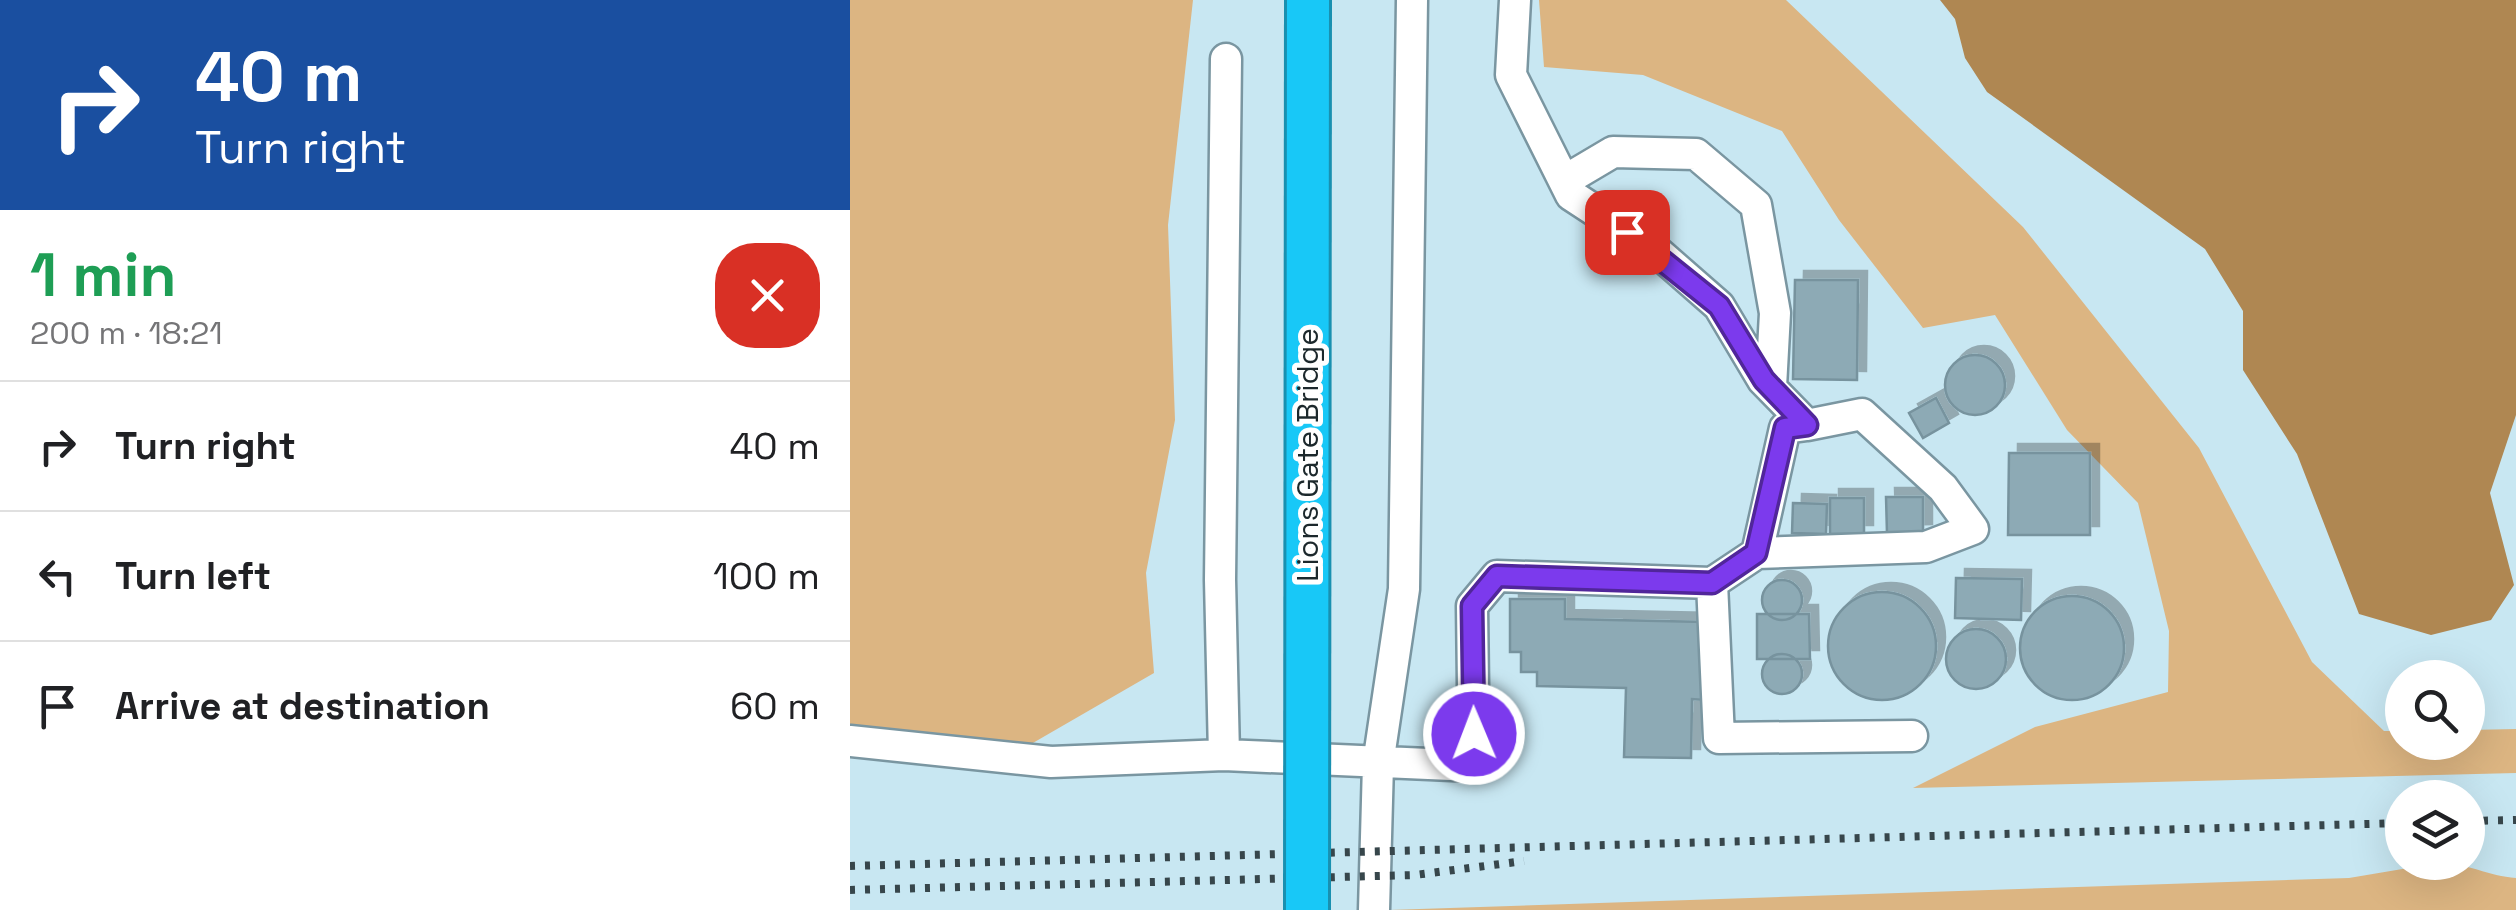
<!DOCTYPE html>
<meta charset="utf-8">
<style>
body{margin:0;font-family:"Space Grotesk",sans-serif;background:#f2f2f2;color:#202124;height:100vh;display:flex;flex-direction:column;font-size:38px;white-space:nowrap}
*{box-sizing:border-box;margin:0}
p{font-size:32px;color:#757577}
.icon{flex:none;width:55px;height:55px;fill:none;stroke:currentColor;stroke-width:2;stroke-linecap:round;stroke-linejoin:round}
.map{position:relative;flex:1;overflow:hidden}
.sheet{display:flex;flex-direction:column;background:#fff;width:850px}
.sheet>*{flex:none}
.top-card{background:#1a4fa0;color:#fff;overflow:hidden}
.controls{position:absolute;left:1535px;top:660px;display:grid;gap:20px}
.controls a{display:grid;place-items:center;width:100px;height:100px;border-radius:50%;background:#fff;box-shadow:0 10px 40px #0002;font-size:50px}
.pin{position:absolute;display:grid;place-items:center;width:85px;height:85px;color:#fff;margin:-42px;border-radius:20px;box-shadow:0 5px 15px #0006}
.me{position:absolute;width:110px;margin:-55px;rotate:359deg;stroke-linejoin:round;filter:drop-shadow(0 0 8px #0008)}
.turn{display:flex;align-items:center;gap:35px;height:210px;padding:0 30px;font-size:45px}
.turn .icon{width:130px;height:130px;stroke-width:2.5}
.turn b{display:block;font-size:70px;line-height:85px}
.round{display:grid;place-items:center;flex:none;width:105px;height:105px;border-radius:40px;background:#f2f2f2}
.head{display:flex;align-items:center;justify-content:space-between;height:170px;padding:0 30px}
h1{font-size:60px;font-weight:700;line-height:75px;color:#1e9e55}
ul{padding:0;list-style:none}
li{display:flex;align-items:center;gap:30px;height:130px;padding:0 30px;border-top:2px solid #e0e0e0}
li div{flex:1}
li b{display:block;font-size:38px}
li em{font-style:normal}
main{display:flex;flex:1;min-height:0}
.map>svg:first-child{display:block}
.green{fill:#dcb582}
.water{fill:#af8752}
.building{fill:#8daab5;stroke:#77939e;stroke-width:2.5;filter:url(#shadow)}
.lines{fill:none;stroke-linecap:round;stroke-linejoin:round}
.minor-casing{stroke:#7a96a1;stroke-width:35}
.minor{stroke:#fff;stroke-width:30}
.rail{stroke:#37464b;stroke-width:8;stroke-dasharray:5 10;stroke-linecap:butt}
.highway-bridge-casing{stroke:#1990b0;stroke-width:48;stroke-linecap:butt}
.highway-bridge{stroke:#18c8f7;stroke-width:42}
.route-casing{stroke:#51269a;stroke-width:25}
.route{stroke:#7c3aed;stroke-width:18}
.labels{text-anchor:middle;stroke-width:10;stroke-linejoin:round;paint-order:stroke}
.street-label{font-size:30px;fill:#1c282c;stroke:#fff}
</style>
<main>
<section class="sheet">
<div class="top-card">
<div class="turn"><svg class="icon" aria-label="right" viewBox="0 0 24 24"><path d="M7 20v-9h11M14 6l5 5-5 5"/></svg><div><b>40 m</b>Turn right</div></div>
</div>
<div class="head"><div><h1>1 min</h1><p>200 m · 18:21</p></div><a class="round" style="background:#d93025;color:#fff"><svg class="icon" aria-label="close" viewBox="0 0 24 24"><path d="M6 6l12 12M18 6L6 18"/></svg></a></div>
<ul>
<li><svg class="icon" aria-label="right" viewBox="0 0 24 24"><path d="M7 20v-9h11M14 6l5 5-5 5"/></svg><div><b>Turn right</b></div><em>40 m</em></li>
<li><svg class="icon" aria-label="left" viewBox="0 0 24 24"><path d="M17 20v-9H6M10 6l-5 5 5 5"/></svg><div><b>Turn left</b></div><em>100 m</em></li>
<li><svg class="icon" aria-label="arrive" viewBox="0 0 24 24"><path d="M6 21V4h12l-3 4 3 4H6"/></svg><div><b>Arrive at destination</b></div><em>60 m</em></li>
</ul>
</section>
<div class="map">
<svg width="1666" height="910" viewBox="0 0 1666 910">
<defs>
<filter id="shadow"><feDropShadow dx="9" dy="-9" stdDeviation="0" flood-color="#0004"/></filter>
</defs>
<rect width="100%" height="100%" fill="#c8e7f2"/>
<path class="green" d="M0 0H343L318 225 325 420 296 573 304 673 169 751 0 729Z
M689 0H936L1173 227 1349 448 1462 662 1534 731H1552V742H1618V730L1666 729V773L1063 788 1185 727 1318 692 1319 631 1288 503 1217 430 1145 315 1073 328 989 220 932 131 793 75 694 67Z
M1588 863C1615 862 1638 876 1666 878V910H539L1499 878Z"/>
<path class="water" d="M1090 0H1666V415L1640 493 1664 585 1641 620 1581 635 1509 614 1447 454 1393 370V311L1355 249 1137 92 1115 58 1105 19Z"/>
<path class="building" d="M945 280H1008L1007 380 943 379Z
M1095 385a30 30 0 1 1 60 0a30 30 0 1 1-60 0Z
M1086 398 1099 423 1073 438 1059 413Z
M1159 453H1240V535H1158Z
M1036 497H1073V533L1037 534Z
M980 498H1014V534H980Z
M943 503 977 504 976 534 942 533Z
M1106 578 1172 579 1171 620 1105 618Z
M912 600a20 20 0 1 1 40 0a20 20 0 1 1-40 0Z
M978 646a54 54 0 1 1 108 0a54 54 0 1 1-108 0Z
M1170 648a52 52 0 1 1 104 0a52 52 0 1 1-104 0Z
M660 599H715V619L856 622 855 700 842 699 841 758 774 757 776 688 687 686V672H671V652H660Z
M907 614H959L960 659H907Z
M1096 659a30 30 0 1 1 60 0a30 30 0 1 1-60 0Z
M912 674a20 20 0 1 1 40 0a20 20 0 1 1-40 0Z"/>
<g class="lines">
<g class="minor-casing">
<path id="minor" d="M665 0 661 75 721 195 805 250 869 306 913 380 957 425 1012 414 1093 488 1123 529 1076 547 907 553 935 428 957 425
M714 181 763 152 846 154 906 205 925 313 921 387
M862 583 869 738 1062 736
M0 741 201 762 374 755 624 766 622 606 647 576 862 583 907 553
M374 755 370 580 376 59
M524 910 528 764 554 589 562 0"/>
</g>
<use href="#minor" class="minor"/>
<path class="rail" d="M1618 821 1666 820
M0 866 1552 823
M0 890 565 875 674 861"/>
<g class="highway-bridge-casing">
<path id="highway-bridge" d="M457 910 458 0"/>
</g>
<use href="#highway-bridge" class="highway-bridge"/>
</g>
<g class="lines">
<g class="route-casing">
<path id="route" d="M624 734 622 606 647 576 862 583 906 553 935 428 957 425 914 380 869 306 777 232"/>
</g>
<use href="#route" class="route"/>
</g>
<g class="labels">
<g class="street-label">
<text transform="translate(458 455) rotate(-90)" y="10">Lions Gate Bridge</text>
</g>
</g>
</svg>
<div class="controls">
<a><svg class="icon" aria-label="search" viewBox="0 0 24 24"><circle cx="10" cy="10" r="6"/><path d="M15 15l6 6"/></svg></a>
<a><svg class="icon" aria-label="layers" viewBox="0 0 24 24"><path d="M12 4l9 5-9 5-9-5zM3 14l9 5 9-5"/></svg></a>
</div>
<div class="pin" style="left:777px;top:232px;background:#d93025"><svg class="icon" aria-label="arrive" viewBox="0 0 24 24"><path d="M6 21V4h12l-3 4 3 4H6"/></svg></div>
<svg class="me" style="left:624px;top:734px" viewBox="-20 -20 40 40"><circle r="17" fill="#7c3aed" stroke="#fff" stroke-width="3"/><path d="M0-11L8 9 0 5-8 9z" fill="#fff"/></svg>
</div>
</main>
